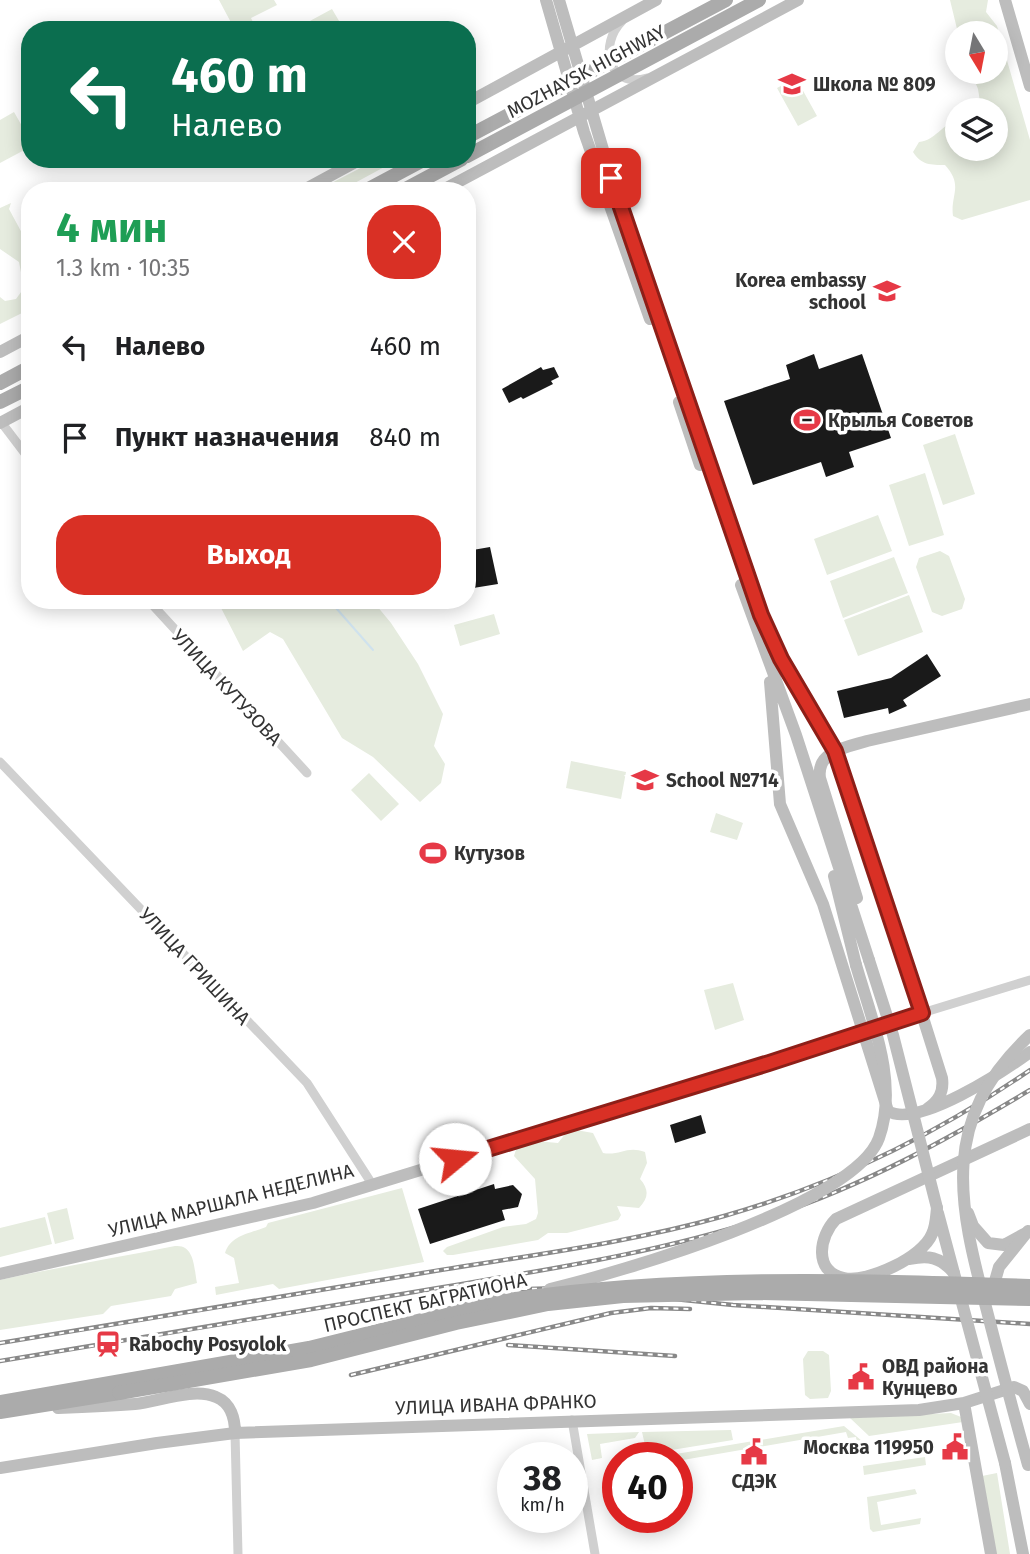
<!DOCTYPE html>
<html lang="ru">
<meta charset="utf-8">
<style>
body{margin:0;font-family:"Fira Sans",sans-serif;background:#f6f6f6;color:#202124;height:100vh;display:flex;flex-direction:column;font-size:26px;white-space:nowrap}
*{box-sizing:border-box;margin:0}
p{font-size:23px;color:#757577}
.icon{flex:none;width:38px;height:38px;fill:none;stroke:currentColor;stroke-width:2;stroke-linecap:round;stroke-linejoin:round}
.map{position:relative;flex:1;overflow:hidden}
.details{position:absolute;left:21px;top:182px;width:455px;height:427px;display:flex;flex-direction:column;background:#fff;border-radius:28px;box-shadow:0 4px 18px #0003}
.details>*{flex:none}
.guide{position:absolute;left:21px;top:21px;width:455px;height:147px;border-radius:28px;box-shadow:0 4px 18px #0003;background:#0b6e4f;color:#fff;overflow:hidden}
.needle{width:46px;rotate:170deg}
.fabs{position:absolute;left:945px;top:21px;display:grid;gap:14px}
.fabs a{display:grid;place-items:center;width:63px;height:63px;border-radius:50%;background:#fff;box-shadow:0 4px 18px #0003;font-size:35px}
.speed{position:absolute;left:497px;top:1442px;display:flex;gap:14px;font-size:35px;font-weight:700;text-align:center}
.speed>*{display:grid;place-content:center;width:91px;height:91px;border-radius:50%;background:#fff;box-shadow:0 4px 18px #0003;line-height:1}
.speed small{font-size:18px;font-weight:400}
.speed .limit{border:10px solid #d22;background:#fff;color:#111}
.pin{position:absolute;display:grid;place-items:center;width:60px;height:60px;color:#fff;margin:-30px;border-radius:14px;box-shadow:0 4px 10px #0006}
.me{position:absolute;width:77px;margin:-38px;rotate:73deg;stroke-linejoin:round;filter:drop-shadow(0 0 5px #0008)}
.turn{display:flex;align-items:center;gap:24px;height:147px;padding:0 35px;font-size:32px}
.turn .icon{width:91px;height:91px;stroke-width:2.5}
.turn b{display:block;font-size:49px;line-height:60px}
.round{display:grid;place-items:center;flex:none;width:74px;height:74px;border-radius:28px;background:#f6f6f6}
.summary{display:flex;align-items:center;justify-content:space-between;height:119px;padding:0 35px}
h1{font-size:42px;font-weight:700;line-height:52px;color:#1e9e55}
.button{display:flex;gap:14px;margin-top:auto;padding:14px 35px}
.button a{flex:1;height:80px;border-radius:28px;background:#d93025;color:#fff;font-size:28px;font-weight:700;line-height:80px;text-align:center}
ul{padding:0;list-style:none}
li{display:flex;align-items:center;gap:21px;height:91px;padding:0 35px}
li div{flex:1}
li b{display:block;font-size:26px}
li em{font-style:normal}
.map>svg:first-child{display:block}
.green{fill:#e6ecdf}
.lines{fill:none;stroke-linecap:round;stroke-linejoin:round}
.stream{stroke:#cfe2ee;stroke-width:2}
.building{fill:#1a1a1a}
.street{stroke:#d0d0d0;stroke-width:9}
.secondary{stroke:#bdbdbd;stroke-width:12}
.primary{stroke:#ababab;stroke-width:14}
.rail-casing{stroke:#888;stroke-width:4.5}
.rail{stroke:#fff;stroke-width:2;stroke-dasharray:5;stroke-linecap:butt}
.secondary-bridge{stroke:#bdbdbd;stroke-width:12}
.primary-bridge{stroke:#ababab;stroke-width:14}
.route-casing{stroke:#8d1f18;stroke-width:18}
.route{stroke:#d93025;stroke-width:12}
.labels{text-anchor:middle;stroke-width:7;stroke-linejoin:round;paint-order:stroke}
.street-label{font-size:19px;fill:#333;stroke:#fff}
.poi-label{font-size:19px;font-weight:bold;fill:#333;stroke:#fff;text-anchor:start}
</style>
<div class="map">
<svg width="1030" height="1554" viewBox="0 0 1030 1554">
<rect width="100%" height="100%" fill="#fff"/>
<path class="green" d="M219 0H274L277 5 251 18 257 30H235Z
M950 0H988L986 12 997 26 1030 140V200L962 220 953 216C950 195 964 186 945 165 931 165 921 165 913 152L919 142C936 140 941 125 957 120V149H996V110H970L981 108 978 89 971 72H996V33H958Z
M332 9 342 26 336 30H313L308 22Z
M796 78 817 116 798 126 777 88Z
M14 112 30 140V147L0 163V120Z
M378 159H399L340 191H316Z
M11 203 9 209 30 248V309L0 324V297L5 301 16 299 24 288 19 262 0 249V208Z
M955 434 975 494 943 505 923 445Z
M925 473 944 535 909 546 889 485Z
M878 515 892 551 827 575 814 539Z
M940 551 949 556 965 599 962 609 942 616 932 612 916 567 919 558Z
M894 557 908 593 843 618 830 581Z
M909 595 923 632 858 656 844 620Z
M217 600H372L391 623 418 664 443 714 434 746 445 764 441 783 420 802 373 757 342 738 283 639 270 632 243 651Z
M494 614 500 634 460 646 454 625Z
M571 761 626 772 621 799 566 788Z
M369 773 399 804 381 821 351 790Z
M716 813 743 823 737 840 710 832Z
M733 983 744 1020 715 1030 704 990Z
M576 1130 593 1133 603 1153C620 1156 627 1145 645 1152L647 1163 640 1179C649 1189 649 1198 639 1208L617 1206 621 1215 618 1220 567 1233H548L538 1240 453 1255H447L443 1251 447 1247 503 1227 526 1224 536 1219 538 1213 535 1179 514 1156 517 1146 536 1141 558 1143 566 1133Z
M402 1188 424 1262 279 1289 273 1284 216 1295 215 1287 239 1283 234 1258 225 1253C231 1235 249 1234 266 1227L268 1223Z
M67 1208 74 1239 55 1244 47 1213Z
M45 1217 52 1244 0 1257V1228Z
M175 1246C195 1244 194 1269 197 1283L175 1289 171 1296 111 1306 103 1314 0 1330V1280C58 1267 116 1258 175 1246Z
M808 1351H823L829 1355 831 1391 828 1398 810 1399 805 1395 803 1359Z
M951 1413 961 1417 963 1422 869 1436 850 1418Z
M844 1426 862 1441V1444L857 1445 856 1437 848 1438 846 1432 677 1461V1458H652Z
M731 1430 733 1440 647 1454 642 1432Z
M639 1432 635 1438 600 1444 602 1458 592 1460 587 1434Z
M925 1457 926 1465 864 1475 863 1466Z
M997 1473 1010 1554H996L982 1476Z
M915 1489 917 1494 877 1502 881 1525 921 1518 920 1524 873 1532 870 1529 867 1497Z"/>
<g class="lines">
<path class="stream" d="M329 600 373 650"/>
</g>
<path class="building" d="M814 354 819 369 862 354 891 438 849 452 854 467 826 477 821 462 753 485 724 401 790 379 786 365Z
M541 367 543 370 554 367 559 377 551 381 553 384 523 399 521 397 509 403 502 389Z
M490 547 498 584 467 589V551Z
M927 654 941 676 903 700 907 706 889 714 888 708 844 718 837 691 891 678Z
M701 1115 706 1133 675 1143 670 1125Z
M494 1184 495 1189 513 1185 522 1194 518 1207 502 1210 505 1220 430 1244 418 1209Z"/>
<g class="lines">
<path class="street" d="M622 21C599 44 607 89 647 78
M1 422 30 460
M148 600 307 773
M0 762 307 1083 372 1184
M922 1013 1030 980
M572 1420 595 1554
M235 1433 238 1554"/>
<path class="secondary" d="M546 0 584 132 650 319
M559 0 619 204 761 615 781 659 835 751 885 897 942 1078C944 1092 939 1101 927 1109
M1005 0 1030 86
M467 103 656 0
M302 191 361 159
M441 191 798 0
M0 352 30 336
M679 402 700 465
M0 423 30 407
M741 585 796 735 869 960
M770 682 780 804 823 904 888 1111C917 1129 1004 1071 1030 1052
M834 876 856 965
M857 898 820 778C816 751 847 747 867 741L1030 704
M937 1208C936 1216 936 1226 932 1234 923 1257 868 1283 844 1278 813 1272 819 1236 836 1219L1030 1129
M938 1213 954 1273
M968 1213 973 1226 988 1243 1004 1245 1024 1234
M910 1259C928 1255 940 1257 953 1272
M0 1274 313 1203 769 1063 922 1013
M964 1403 991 1554
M58 1408C84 1407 109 1406 135 1404 158 1402 193 1387 216 1397 231 1403 235 1419 235 1433
M1005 1463 1023 1554
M0 1468 157 1443 235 1433 919 1410 964 1403 1014 1387 1023 1391 1030 1404"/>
<path class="primary" d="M365 191 425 159
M402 191 462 159
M0 383 30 367
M0 402 30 387
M0 1402 309 1348 494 1302
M0 1412 119 1393"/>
<g class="rail-casing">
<path id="rail" d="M482 1290 566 1288 733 1305 1030 1324
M0 1343C137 1321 274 1298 411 1275 515 1257 622 1245 724 1216 833 1185 937 1134 1030 1070
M508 1345 675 1356
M0 1361C142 1338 284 1314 426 1290 544 1270 660 1253 774 1215 865 1185 948 1139 1030 1090
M351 1375 611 1313 651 1308 690 1309"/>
</g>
<use href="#rail" class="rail"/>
<path class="secondary-bridge" d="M869 960 893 1035 937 1208
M954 1273 1005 1463
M550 1289C617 1273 855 1205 879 1138 899 1082 871 1018 856 965
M991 1295 999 1267 1028 1231
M1028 1465C1014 1414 1000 1362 987 1311 958 1202 939 1120 1030 1035"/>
<path class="primary-bridge" d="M467 137 726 0
M467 156 759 0
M494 1302C672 1274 851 1280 1030 1286
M119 1393 311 1360 456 1323 548 1304 623 1296 757 1293 1030 1299"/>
</g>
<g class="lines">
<g class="route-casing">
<path id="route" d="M455 1159 769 1063 922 1013 835 751 781 659 761 615 611 178"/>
</g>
<use href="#route" class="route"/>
</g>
<defs>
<g id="school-bare" transform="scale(2.1)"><path d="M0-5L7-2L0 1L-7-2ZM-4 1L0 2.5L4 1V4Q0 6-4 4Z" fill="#e63946" stroke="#fff" stroke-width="2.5" paint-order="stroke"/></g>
<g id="stadium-bare" transform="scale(2.1)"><path d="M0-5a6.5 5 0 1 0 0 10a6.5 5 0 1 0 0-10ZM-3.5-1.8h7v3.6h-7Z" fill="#e63946" stroke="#fff" stroke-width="2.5" paint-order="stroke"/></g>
<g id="station-bare" transform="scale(2.1)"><path d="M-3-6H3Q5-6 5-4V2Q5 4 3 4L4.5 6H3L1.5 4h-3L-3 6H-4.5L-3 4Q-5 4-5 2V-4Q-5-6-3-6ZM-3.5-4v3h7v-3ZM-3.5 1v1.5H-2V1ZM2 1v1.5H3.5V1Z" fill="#e63946" stroke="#fff" stroke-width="2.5" paint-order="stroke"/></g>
<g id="civic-bare" transform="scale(2.1)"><path d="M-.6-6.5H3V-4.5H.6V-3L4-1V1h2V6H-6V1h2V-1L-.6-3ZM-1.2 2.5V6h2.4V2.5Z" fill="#e63946" stroke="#fff" stroke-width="2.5" paint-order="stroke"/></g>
</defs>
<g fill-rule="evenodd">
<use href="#school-bare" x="792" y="84"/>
<use href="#school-bare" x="887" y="291"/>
<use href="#stadium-bare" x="807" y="420"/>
<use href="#school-bare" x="645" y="780"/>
<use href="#stadium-bare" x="433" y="853"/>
<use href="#station-bare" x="108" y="1344"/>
<use href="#civic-bare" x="861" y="1377"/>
<use href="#civic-bare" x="955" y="1447"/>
<use href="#civic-bare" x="754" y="1452"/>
</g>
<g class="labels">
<g class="street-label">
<text transform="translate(586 71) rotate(-28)" y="7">MOZHAYSK HIGHWAY</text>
<text transform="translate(227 687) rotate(47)" y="7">УЛИЦА КУТУЗОВА</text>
<text transform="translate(195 966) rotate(47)" y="7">УЛИЦА ГРИШИНА</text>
<text transform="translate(231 1200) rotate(-14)" y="7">УЛИЦА МАРШАЛА НЕДЕЛИНА</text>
<text transform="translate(425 1302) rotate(-13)" y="7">ПРОСПЕКТ БАГРАТИОНА</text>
<text transform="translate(496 1404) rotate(-2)" y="7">УЛИЦА ИВАНА ФРАНКО</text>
</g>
<g class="poi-label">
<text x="813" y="91">Школа № 809</text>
<text x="866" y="287" text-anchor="end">Korea embassy<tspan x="866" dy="22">school</tspan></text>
<text x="828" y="427">Крылья Советов</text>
<text x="666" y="787">School №714</text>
<text x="454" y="860">Кутузов</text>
<text x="129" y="1351">Rabochy Posyolok</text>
<text x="882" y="1373">ОВД района<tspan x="882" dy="22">Кунцево</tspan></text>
<text x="934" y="1454" text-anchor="end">Москва 119950</text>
<text x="754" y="1488" text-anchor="middle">СДЭК</text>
</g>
</g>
</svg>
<div class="fabs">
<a><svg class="needle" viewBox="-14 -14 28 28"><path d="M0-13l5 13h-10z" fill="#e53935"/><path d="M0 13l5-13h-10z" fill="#757577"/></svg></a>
<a><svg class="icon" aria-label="layers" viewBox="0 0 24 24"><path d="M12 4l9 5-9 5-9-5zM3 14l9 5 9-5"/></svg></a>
</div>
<div class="speed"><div>38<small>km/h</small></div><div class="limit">40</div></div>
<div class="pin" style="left:611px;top:178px;background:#d93025"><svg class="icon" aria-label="arrive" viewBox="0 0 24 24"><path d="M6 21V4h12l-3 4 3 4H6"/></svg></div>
<svg class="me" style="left:455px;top:1159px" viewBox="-20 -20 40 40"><circle r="19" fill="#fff"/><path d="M0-13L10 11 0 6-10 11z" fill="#d93025"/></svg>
<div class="guide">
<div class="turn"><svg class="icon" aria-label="left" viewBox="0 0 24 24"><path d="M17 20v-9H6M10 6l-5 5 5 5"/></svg><div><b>460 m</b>Налево</div></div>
</div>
<section class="details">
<div class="summary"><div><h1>4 мин</h1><p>1.3 km · 10:35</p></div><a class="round" style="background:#d93025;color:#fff"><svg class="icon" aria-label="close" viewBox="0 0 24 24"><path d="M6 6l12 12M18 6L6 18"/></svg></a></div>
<ul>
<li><svg class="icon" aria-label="left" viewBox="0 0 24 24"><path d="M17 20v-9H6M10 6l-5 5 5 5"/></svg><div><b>Налево</b></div><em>460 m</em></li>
<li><svg class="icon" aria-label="arrive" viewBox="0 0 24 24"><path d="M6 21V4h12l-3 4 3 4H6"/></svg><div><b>Пункт назначения</b></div><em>840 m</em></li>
</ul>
<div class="button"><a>Выход</a></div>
</section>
</div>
